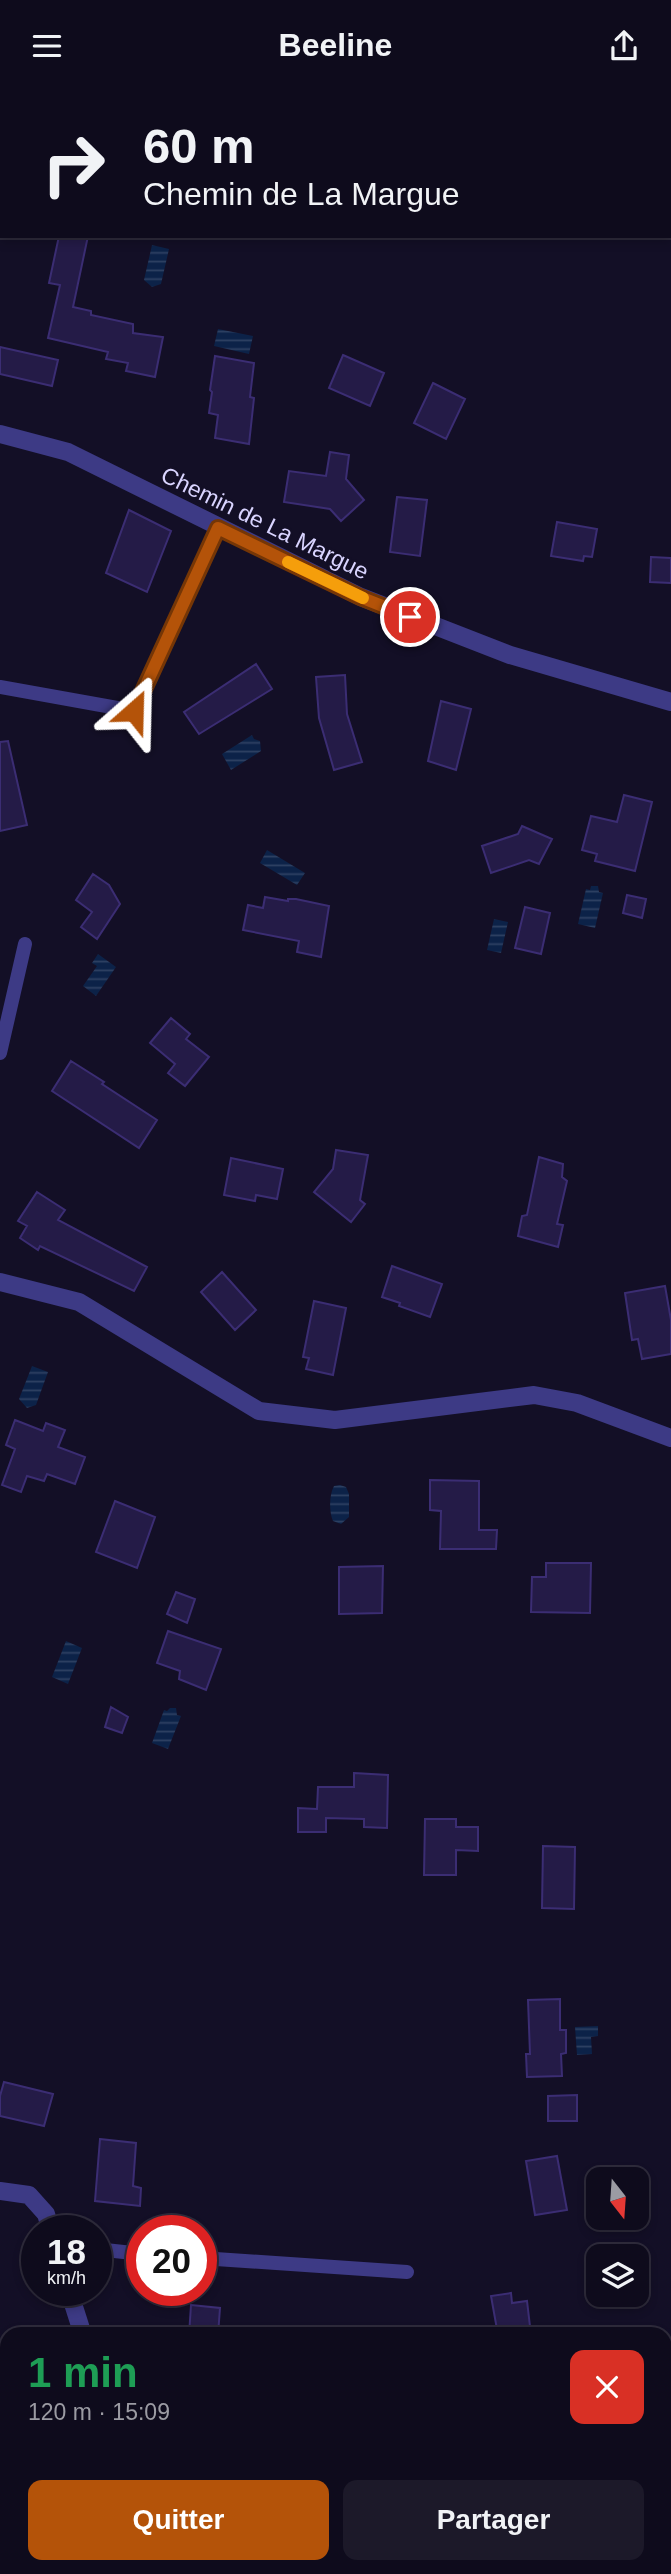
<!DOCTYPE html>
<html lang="fr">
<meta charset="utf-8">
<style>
body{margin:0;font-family:Arial,sans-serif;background:#1c1929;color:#f1f3f6;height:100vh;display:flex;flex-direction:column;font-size:26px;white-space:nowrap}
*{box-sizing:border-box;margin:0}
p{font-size:23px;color:#9b9ba3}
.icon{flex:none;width:38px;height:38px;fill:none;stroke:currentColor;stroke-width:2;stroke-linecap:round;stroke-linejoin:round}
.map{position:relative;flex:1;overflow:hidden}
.details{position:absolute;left:0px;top:2236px;width:672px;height:247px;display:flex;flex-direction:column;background:#0e0b1c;border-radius:21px 21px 0 0;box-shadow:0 4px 10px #0003,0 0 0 2px #2e2b3b}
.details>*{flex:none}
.top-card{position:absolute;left:0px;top:0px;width:672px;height:147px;box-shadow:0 4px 10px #0003,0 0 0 2px #2e2b3b;background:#0e0b1c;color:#f1f3f6;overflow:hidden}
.needle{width:46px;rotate:163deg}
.tools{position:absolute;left:586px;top:2076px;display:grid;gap:14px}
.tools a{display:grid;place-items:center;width:63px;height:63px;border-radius:14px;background:#0e0b1c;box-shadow:0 4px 10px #0003,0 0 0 2px #2e2b3b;font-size:35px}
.speed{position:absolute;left:21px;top:2124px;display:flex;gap:14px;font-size:35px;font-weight:700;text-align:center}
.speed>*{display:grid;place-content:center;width:91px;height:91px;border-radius:50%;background:#0e0b1c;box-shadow:0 4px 10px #0003,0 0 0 2px #2e2b3b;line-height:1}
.speed small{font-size:18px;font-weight:400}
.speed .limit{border:10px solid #d22;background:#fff;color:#111}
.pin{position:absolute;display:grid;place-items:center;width:60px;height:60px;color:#fff;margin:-30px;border:4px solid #fff;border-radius:50%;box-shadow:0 2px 7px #0007}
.me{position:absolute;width:77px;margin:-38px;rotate:25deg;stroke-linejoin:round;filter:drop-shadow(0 0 5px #0008)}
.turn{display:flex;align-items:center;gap:24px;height:147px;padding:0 28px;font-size:32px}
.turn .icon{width:91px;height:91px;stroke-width:2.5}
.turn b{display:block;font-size:49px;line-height:60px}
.round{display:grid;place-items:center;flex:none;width:74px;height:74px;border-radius:14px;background:#1c1929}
.head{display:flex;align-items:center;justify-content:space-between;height:119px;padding:0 28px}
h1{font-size:42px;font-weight:700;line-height:52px;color:#1e9e55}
.button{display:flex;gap:14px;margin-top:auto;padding:14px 28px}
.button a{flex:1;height:80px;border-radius:14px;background:#b45309;color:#fff;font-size:28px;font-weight:700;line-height:80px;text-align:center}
.button a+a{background:#1c1929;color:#f1f3f6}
header{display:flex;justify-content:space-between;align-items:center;height:91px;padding:0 28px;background:#0e0b1c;font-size:32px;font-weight:700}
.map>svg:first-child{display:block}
.water{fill:url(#water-rules)}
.building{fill:#241b47;stroke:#3b2d73;stroke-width:2}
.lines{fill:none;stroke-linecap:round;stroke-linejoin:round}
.service{stroke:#3d3a85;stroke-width:14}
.minor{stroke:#3d3a85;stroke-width:18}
.route-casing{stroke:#753606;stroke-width:18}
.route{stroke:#b45309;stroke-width:12}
.slow{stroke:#f59e0b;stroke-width:12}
.labels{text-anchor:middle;stroke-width:5;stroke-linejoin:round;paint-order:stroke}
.street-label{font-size:23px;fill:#d9d4ff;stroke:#130f26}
</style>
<header><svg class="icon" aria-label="menu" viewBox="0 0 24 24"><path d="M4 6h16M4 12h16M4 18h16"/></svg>Beeline<svg class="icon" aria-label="share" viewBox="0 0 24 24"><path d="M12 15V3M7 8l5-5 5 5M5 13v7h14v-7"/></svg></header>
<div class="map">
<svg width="671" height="2483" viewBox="0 0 671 2483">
<defs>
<pattern id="water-rules" width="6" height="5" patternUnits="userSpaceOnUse" patternTransform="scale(1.75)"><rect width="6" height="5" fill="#0c2248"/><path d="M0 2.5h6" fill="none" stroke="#2f4163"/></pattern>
</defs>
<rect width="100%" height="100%" fill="#130f26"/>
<path class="water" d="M152 154 169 158 161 193 152 196 144 189Z
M218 238 253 245 249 263 214 255Z
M252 644 254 648 260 650 261 660 231 679 222 663Z
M267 759 305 782 297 794 260 772Z
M591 795H598L599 801 603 802 595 837 578 833 586 798 590 799Z
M494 828 508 831 501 862 487 859Z
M98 863 116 876 96 905 83 895 97 875 92 872Z
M32 1275 48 1281 36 1314 27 1317 19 1308Z
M340 1394 346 1396 349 1403V1426L341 1433 333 1430C329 1421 329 1404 334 1395Z
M66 1550 82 1557 68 1593 52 1586Z
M170 1617H176L177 1624 181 1625 168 1658 152 1652 164 1619 167 1620Z
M598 1935V1945L591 1946 592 1963 577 1964 575 1936Z"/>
<path class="building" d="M59 145H88L73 216 91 220V224L133 233V242L163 246 155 286 126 280 128 272 106 268 108 261 48 247 60 194 49 192Z
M0 256 58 269 52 295 0 283Z
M343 264 384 282 370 315 329 297Z
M215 265 254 272 250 306 254 307 249 353 215 347 218 324 209 322 212 301 210 299Z
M433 292 465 308 446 348 414 332Z
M330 361 349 364 346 388 364 409 341 430 330 418 284 411 289 380 326 385Z
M397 406 427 409 420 465 390 461Z
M129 419 171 440 147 501 106 482Z
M557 431 597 438 592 466 584 465 583 470 551 465Z
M651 466 671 467V492L650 491Z
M256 573 272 598 199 643 184 621Z
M345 584 347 623 362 671 334 679 319 627 316 586Z
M441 610 471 618 456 679 428 670Z
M8 650 27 734 0 740V651Z
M624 704 652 711 635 780 595 770 597 763 582 759 591 725 617 731Z
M522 735 552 748 539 773 529 769 491 782 482 755 518 743Z
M93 783 109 794 120 813 97 848 81 836 92 821 76 809Z
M627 804 646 808 642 827 623 822Z
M265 806 288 810V808H296L329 815 321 866 297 861 299 850 243 839 248 814 263 817Z
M525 816 550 822 541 863 515 857Z
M171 927 190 943 186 948 209 966 185 995 168 982 175 973 150 952Z
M71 970 104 991 102 993 157 1029 139 1057 52 1000Z
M336 1059 368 1064 360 1109 365 1113 351 1131 314 1101 333 1078Z
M539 1066 563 1073 562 1086 567 1090 557 1133 563 1134 558 1156 518 1145 522 1125 527 1124Z
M231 1067 283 1078 277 1108 256 1104 255 1110 224 1104Z
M37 1101 65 1119 58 1129 147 1176 134 1200 40 1155 38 1159 20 1147 27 1135 18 1130Z
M392 1175 442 1193 430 1226 399 1215 400 1212 382 1206Z
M222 1181 256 1219 235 1239 201 1201Z
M665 1195 671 1229V1263L642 1268 638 1248 632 1249 625 1202Z
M314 1210 346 1217 333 1284 306 1278 309 1267 303 1266Z
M15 1329 43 1340 46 1332 65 1339 58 1356 85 1366 75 1393 47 1383 44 1390 27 1385 21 1401 2 1394 15 1358 6 1354Z
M430 1389 479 1390V1439H497L496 1458H440L441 1420 430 1419Z
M115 1410 155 1426 137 1477 96 1461Z
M546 1472H591L590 1522 531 1521 532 1486H546Z
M383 1475 382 1522 339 1523V1476Z
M176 1501 195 1508 187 1532 167 1523Z
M168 1540 221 1558 206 1599 179 1588 180 1580 157 1572Z
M111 1616 128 1626 122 1642 105 1636Z
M354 1682 388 1684 387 1737 364 1736V1728L326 1727V1741H298V1717L317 1718 318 1696H354Z
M425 1728H456V1736H478V1760L456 1759V1784H424Z
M543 1755 575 1756 574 1818 542 1817Z
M560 1908V1939H566V1962L561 1963 562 1985 527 1986 526 1963H530L528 1909Z
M4 1991 53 2003 44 2035 0 2025V2005Z
M577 2004V2030H548V2005Z
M100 2048 136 2052 133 2095 141 2097 140 2115 95 2110Z
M557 2065 567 2119 535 2124 526 2070Z
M511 2202 512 2212 527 2210 531 2244H498L491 2205Z
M191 2214 220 2217 218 2244H189Z"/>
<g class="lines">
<path class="service" d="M0 596 134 620 218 437
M0 962 25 853
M96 2158 142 2163
M201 2167 407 2181"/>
<path class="minor" d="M0 343 68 361 361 506 510 564 671 611
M0 1191 79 1211 259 1320 335 1329 534 1304 577 1312 671 1347
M0 2100 29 2104 46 2123 51 2140
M69 2200 83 2244
M665 2340 671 2336V2327
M469 2483 478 2476"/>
</g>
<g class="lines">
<g class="route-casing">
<path id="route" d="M134 620 218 437 360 506 410 526"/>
</g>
<use href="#route" class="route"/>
<path class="slow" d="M288 471 363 507"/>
</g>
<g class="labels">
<g class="street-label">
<text transform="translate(265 432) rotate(26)" y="8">Chemin de La Margue</text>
</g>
</g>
</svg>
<div class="tools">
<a><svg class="needle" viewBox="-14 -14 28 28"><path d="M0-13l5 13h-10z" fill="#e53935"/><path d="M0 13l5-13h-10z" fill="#9b9ba3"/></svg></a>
<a><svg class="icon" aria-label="layers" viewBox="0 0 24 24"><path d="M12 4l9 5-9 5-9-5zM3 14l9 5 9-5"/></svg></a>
</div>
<div class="speed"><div>18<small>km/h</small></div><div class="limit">20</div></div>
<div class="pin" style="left:410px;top:526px;background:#d93025"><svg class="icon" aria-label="arrive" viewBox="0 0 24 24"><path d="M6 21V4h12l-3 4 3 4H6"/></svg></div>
<svg class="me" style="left:134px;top:620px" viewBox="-20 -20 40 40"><path d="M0-17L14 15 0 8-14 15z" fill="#b45309" stroke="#fff" stroke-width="4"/></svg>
<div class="top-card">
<div class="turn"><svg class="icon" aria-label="right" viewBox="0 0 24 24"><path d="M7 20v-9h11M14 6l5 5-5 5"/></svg><div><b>60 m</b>Chemin de La Margue</div></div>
</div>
<section class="details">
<div class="head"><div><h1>1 min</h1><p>120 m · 15:09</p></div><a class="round" style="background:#d93025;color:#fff"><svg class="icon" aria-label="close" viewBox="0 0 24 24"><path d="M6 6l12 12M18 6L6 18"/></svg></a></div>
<div class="button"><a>Quitter</a><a>Partager</a></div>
</section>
</div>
